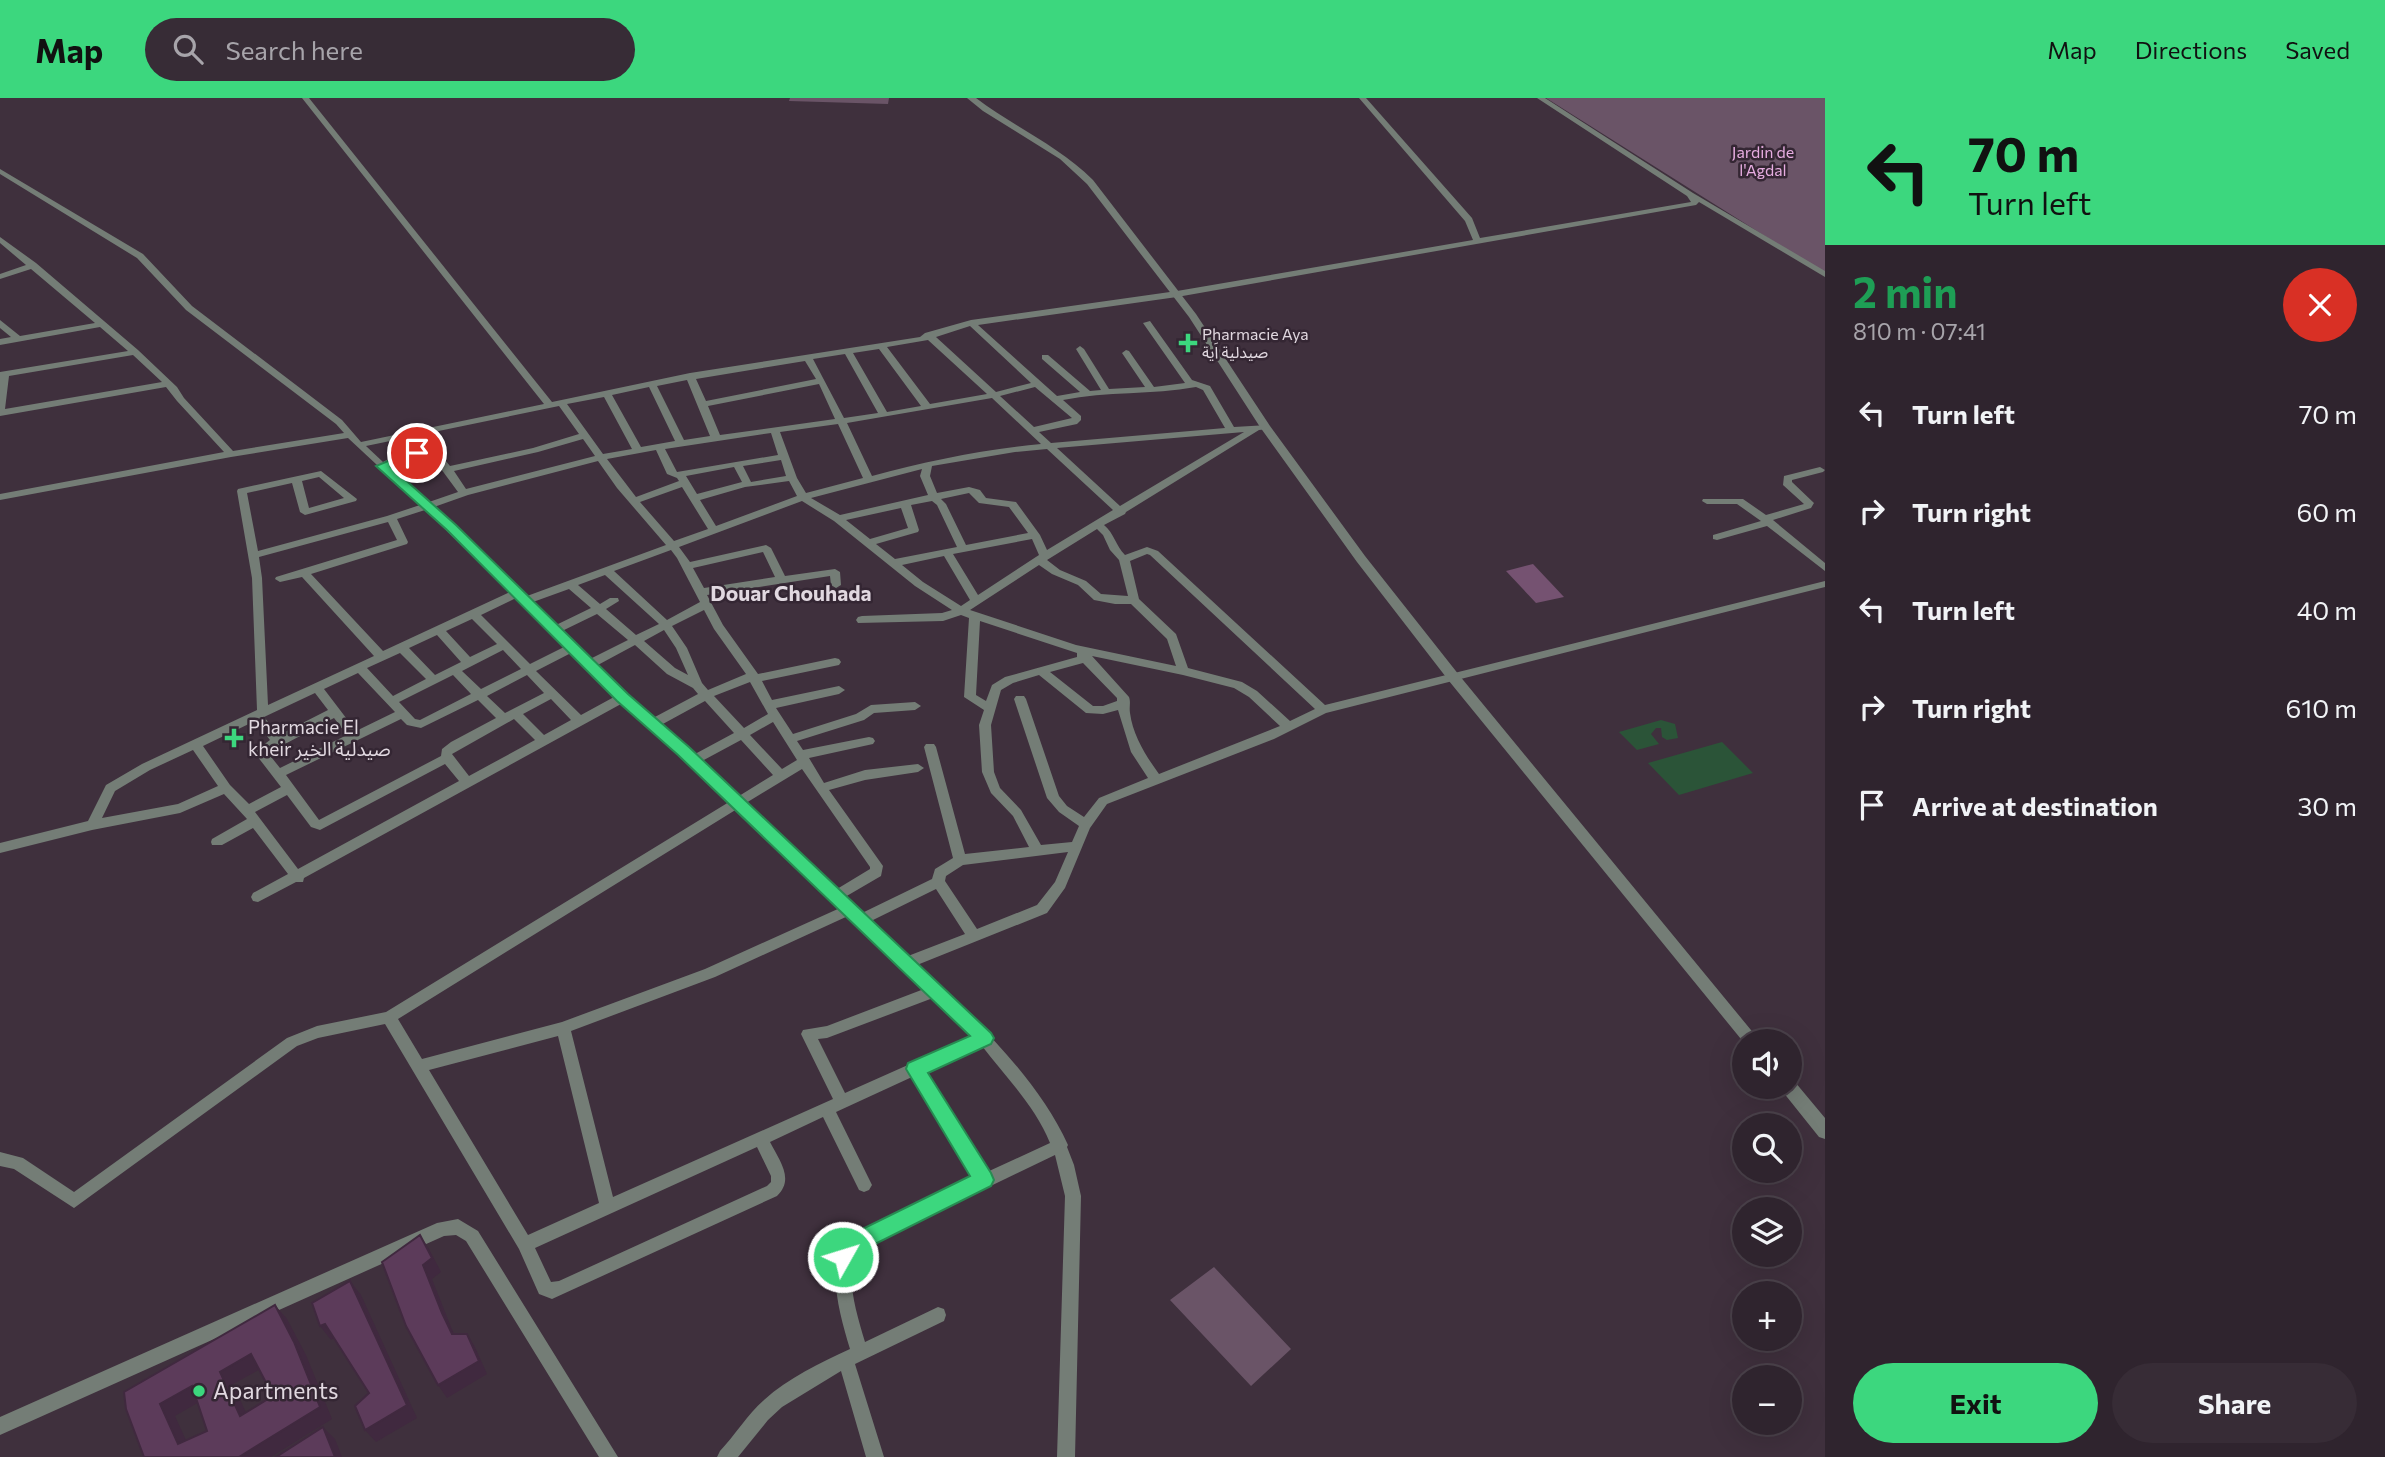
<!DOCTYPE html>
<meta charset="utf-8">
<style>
body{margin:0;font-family:Commissioner,"Noto Sans Arabic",sans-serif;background:#372c36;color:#f1f3f6;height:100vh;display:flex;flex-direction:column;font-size:26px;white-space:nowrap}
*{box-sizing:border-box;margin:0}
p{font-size:23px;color:#a7a4aa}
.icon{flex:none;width:38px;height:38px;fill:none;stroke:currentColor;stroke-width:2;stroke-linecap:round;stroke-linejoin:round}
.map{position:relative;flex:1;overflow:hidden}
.details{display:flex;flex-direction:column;background:#2f242e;width:560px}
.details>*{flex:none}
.guide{background:#3cd77e;color:#111;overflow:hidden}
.fabs{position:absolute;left:1732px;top:931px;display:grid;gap:14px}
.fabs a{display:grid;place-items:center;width:70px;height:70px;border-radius:50%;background:#2f242e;box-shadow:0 7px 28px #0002,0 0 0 2px #4a414a;font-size:35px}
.pin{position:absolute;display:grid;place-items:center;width:60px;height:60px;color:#fff;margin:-30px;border:4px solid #fff;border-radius:50%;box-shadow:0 2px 7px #0007}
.me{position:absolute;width:77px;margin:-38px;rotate:51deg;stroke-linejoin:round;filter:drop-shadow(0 0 5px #0008)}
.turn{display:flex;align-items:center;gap:24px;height:147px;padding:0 28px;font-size:32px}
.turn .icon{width:91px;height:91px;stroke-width:2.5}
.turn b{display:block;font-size:49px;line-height:60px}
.round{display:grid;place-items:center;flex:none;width:74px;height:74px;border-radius:37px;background:#372c36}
.head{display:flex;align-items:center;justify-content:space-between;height:119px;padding:0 28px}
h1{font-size:42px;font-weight:700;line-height:52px;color:#1e9e55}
.button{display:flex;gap:14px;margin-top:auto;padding:14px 28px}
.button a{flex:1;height:80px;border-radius:42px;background:#3cd77e;color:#111;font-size:28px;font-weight:700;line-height:80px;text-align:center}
.button a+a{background:#372c36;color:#f1f3f6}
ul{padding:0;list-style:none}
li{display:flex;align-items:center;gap:21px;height:98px;padding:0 28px}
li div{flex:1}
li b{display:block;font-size:26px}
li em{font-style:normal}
header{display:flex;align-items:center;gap:42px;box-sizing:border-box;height:98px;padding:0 35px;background:#3cd77e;color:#111}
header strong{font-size:33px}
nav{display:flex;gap:38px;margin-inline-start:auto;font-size:24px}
.search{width:490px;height:63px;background:#372c36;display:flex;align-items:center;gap:18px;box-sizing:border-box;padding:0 24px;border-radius:38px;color:#a7a4aa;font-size:26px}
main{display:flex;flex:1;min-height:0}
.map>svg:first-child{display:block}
.green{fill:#6a5467}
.forest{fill:#755271}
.water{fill:#2b5438}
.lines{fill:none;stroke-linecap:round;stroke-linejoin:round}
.minor{fill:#747d76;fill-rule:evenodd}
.tertiary{fill:#747d76;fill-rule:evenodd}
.shaded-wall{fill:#40293f}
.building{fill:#5c3b5a;stroke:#40293f;stroke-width:2;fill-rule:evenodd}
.route{fill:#3cd77e;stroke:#278c52;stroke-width:2}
.poi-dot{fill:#3cd77e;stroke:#342633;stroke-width:2.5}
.labels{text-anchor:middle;stroke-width:5;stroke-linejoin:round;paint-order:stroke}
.far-park-label{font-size:16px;fill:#e7ade1;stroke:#342633}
.far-poi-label{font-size:16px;fill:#e1d8e0;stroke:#342633;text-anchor:start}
.poi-label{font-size:19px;fill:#e1d8e0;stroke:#342633;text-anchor:start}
.neighbourhood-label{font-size:21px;font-weight:bold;fill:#e1d8e0;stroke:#342633}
.near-poi-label{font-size:23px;fill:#e1d8e0;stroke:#342633;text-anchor:start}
</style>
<header>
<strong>Map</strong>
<div class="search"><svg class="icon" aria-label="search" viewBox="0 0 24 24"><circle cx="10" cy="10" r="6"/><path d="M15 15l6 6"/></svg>Search here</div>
<nav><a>Map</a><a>Directions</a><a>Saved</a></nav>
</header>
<main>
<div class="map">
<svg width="1825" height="1359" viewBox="0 0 1825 1359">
<rect width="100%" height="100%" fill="#3f303d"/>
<path class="green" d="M790 0H889L888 6 789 3Z
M1546 0H1825V176Z
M1214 1169 1291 1251 1251 1288 1170 1202Z"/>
<path class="forest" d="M1533 466 1564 499 1536 505 1506 473Z"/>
<path class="water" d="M1661 622 1675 626 1678 640 1667 642 1662 639 1661 630H1656L1651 636 1659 646 1637 652 1619 634Z
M1722 644 1753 675 1679 697 1648 665Z"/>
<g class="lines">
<path class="minor" d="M302 0H309L552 304 690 275 920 239 925 235 971 222 1177 193 1473 142 1465 123 1359 0H1366L1472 120 1480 140 1691 104 1687 98 1537 0H1545L1693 95 1825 173V179L1699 104 1696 107 1177 199 978 227 1057 298 1080 294 1042 261V257H1048L1090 293 1101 292 1076 251 1080 248 1084 251 1109 291 1145 289 1122 255 1126 252 1129 253 1154 289 1185 285 1143 225 1150 223 1192 282 1210 288 1234 329 1268 327V331L1259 332 1126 414 1125 416 1104 427C1114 435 1116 448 1125 457L1147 449 1158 453 1325 607 1825 483V489L1326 615 1274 641 1107 706 1090 730 1065 790 1047 815 917 867C972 919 1036 977 1068 1047L1067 1049 1074 1067 1081 1098 1075 1359H1057L1065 1098 1055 1057 854 1154C846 1182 857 1217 865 1244L938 1209 944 1211 946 1217 944 1223 855 1266 884 1359H866L841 1273 782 1309 768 1322 738 1359H717L720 1353C735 1337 747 1317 764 1302 788 1280 820 1265 850 1251 840 1217 828 1177 842 1144L974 1081 912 979 836 1014 872 1087 869 1092 864 1094 859 1092 823 1019 770 1044C779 1062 795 1081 777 1098L552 1201 539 1196 519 1151 385 926 318 940 297 948 74 1110 14 1071 0 1068V1054L23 1060 74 1094 287 940 317 928 386 914 729 704 680 656 621 606 304 780 303 784H296L258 804 253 803 251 799 253 795 288 776 253 730 222 747H212L211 744 212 741 247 721 224 696 180 715 92 732 0 755V745L88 723 106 687 142 666 257 612 252 480 237 393 238 391 321 373 357 401 356 403 305 417 300 414 292 385 247 395 258 453 387 418 420 407 348 340 231 359 0 402V396L224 354 177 303 166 289 0 318V274L128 253 100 229 0 247V241L11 239 0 230V222L20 238 95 225 31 171 0 181V176L26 167 0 145V139L36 165 138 252 177 289 184 300 233 353 344 335 336 326 186 212 137 160 0 76V71L143 156 192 208 342 322 361 344 544 306ZM970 228 1031 285 996 294 936 239ZM928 242 987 296 930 306 887 249ZM879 251 921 308 887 314 853 255ZM845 256 878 315 844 320 813 261ZM133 257 162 284 5 311 9 278ZM805 263 816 281 706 303 696 281ZM687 282 710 338 684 342 657 288ZM819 286 835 321 720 337 708 308ZM649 289 675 343 641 349 612 297ZM1035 289 1072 320 1034 329 1000 298ZM1196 289 1203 292 1225 330 1051 345 1039 334 1077 326 1081 322V318L1063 302C1107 293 1152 297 1196 289ZM604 299 632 351 603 356 567 306ZM992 300 1041 346C984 351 927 363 872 378L847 325ZM559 308 579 336 533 350 450 368C431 342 409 350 383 364L366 348ZM838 326 863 380 806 395 797 380 780 334ZM1244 334 1120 408 1057 350ZM771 335 778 357 677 374 665 351ZM583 341 595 358 466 391 454 373 538 354ZM1047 351 1113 412 1047 452 1040 437 1016 404 986 400 980 392 969 389 937 395 930 378 932 368 1015 354ZM656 352 667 376 677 380 679 383 636 399 607 361ZM420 356 429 357 433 360 458 394 429 404 389 369 410 359ZM781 362 786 378 751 384 743 368ZM598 363 617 390 666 447 527 498 434 409 468 397ZM734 369 742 384 697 396 686 378ZM922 371 920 378 928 397 840 417 811 400ZM319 379 344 400 309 410 302 383ZM789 383 797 398 716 428 700 402 745 389ZM682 389 708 431 674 443 640 404ZM969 395 979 405 1009 409 1028 435 966 447 946 406 941 401ZM802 403 834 423 915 488 952 512 942 515 862 518 858 519 856 522 858 525 943 523 961 517 969 520 964 599 984 612 979 627 982 674 991 695 1013 718 1029 749 965 756 936 649 934 646H926L924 649 953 760 935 771 932 781 862 815 845 799 881 778 883 768 829 692 865 682 918 674 924 670 918 666 865 672 824 685 809 660 873 646 875 643 873 640 869 639 803 652 797 643 864 622 874 615 915 612 921 608 915 604 871 607 856 616 793 636 776 610 839 596 845 592 839 588 772 602 762 583 839 567 841 564 839 561 835 560 758 576 723 527 707 497 830 478 831 487 836 490 841 487 840 474 835 471 785 478 771 450 766 447 690 464 679 449ZM932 403 937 407 957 449 895 461 876 446 918 434 919 432 911 407ZM901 410 908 430 870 441 846 422ZM425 412 510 494 383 553 311 476 407 446 408 444 397 421ZM388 424 397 442 276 479 275 481 280 484 302 479 374 558 268 607 262 480 259 459ZM1097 431 1103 437 1110 452 1119 462 1128 498 1101 496 1086 483 1060 472 1047 462ZM1032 441 1039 457 978 497 953 456ZM671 452 677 460 700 504 667 522 614 473ZM763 454 775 479 704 490 693 470ZM1147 456 1150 457 1315 611 1290 623 1257 593 1242 584 1188 570 1176 536 1139 501 1130 463ZM944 458 970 502 961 508 923 484 902 467ZM1039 467 1052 476 1078 487 1094 502 1115 506H1131L1167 541 1176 568 1076 547 970 512ZM605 477 659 526 636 537 606 511 619 503 618 500H610L600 506 578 487ZM569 491 591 510 556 527 533 504ZM516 500 564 549 530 566 481 517ZM704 512 714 531 746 576 708 592 702 585 687 550 672 528ZM597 516 628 542 590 561 562 533ZM472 521 497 546 470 559 446 533ZM980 523 1077 555V559L1005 579 992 587 986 603 976 597ZM664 532 676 550 688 577 675 570 644 543ZM437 537 461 564 435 577 409 550ZM635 547 667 576 693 590 698 596 653 620 596 568ZM503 552 521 571 481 591 462 573ZM400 555 426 581 393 598 367 570ZM571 555 614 599 581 617 536 573ZM1092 558 1183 577 1234 590 1249 599 1280 628 1159 676C1146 658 1133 638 1130 615 1129 608 1131 605 1129 599ZM1083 565 1117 600V603L1103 608H1093L1050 574ZM358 575 395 614 356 633 324 591ZM453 577 471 596 420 622 415 621 399 604ZM527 577 544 595 505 615 487 598ZM1039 577 1086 615 1103 616 1118 612 1131 654 1148 680 1099 700 1084 719 1067 708 1059 698 1026 601 1024 598H1016L1014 601 1047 700 1059 714 1079 728 1072 744 1041 747 1021 712 1000 690 994 674 991 627 1001 592 1013 585ZM750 584 768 616 744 630 714 598ZM315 595 328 612 279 637 264 619ZM551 601 571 622 544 637 523 616ZM478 602 496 620 451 644 442 651 441 658 319 722 286 677 401 621 407 627 421 630ZM705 603 734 635 695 656 661 627ZM334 620 347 637 280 670 268 655ZM514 621 535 642 469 678 452 656ZM255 623 270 642 254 654 281 689 249 706 230 687 203 648ZM773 624 797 662 782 671 750 637ZM741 642 773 677 739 698 702 663ZM193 652 218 688 178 706 102 720 115 693 150 672ZM445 666 459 683 298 771 255 714 287 697 311 729 320 732ZM802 671 870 769V771L837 791 746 705ZM737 711 840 810 705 871 562 924 422 961 398 921ZM1068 754 1055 784 1037 807 977 831 945 783 946 778 963 767ZM936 791 965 836 908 858 871 823ZM848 818 924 891 827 928 803 932 801 936 833 1001 613 1099 571 933 715 879ZM933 900 973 938 845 995 818 941 827 940ZM558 938 599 1105 528 1137 429 972ZM982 948C1005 978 1035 1008 1050 1045L987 1074 925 974ZM757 1049 771 1078V1084L767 1088 559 1183 551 1184 535 1150Z
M1820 369 1825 372 1823 374 1792 382V384L1814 405 1811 410 1773 422 1825 465V473L1767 428 1717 442 1713 441V437L1761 423 1737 406H1707L1702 403 1703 401H1743L1766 417 1804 406 1783 387 1784 378Z
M458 1121 478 1133 618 1359H599L466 1143 456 1137 444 1138 0 1337V1319L437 1125Z"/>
<path class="tertiary" d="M967 0H976C1014 29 1059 48 1093 82L1196 216 1270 328 1365 458 1459 577 1760 943H1745V946L1449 583 1357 464 1260 329 1189 219 1087 86 1060 61 983 13Z
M1790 982 1795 984 1825 1020V1041L1819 1039 1783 994 1781 989H1790Z"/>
</g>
<path class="shaded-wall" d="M420 1137 429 1151 441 1174 432 1181 451 1229 460 1249 452 1236 442 1215 423 1167Z
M350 1183 361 1197 417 1320 376 1344 365 1332 407 1307Z
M275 1207 287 1221 306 1257 332 1321 271 1359H239L320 1309Z
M325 1226 336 1239 331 1242 320 1228Z
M467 1236 475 1249 487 1276 447 1300 438 1287Z
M251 1256 264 1269 233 1286 253 1330 240 1318 220 1274Z
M192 1288 206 1300 175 1318 193 1358 178 1346 160 1306Z
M323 1329 335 1341 342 1359H335Z"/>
<path class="building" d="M420 1137 432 1160 423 1167 442 1215 452 1236H467L479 1263 438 1287 406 1228 382 1164Z
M350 1183 407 1307 365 1332 355 1308 369 1295 325 1226 320 1228 312 1205Z
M275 1207 294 1244 320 1309 239 1359H144L126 1311 124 1294ZM251 1256 273 1298 240 1318 220 1274ZM192 1288 207 1333 178 1346 160 1306Z
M323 1329 335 1359H276Z"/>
<path class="route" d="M417 351 423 355 422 357 391 369 456 427 628 596 689 649 991 935 994 940 991 946 928 975 991 1075 994 1082 991 1088 855 1156 850 1166 843 1169 835 1166 832 1159 840 1142 970 1078 906 971 908 965 970 938 678 657 617 603 447 432 376 368Z"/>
<g class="poi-dot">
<path d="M1184.5 234.5h7v7h7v7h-7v7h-7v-7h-7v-7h7z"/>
<path d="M230.5 629.5h7v7h7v7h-7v7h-7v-7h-7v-7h7z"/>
<circle cx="199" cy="1293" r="7"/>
</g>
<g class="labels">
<g class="far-park-label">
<text x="1763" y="60">Jardin de<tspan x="1763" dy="18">l'Agdal</tspan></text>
</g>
<g class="far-poi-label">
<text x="1202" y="242">Pharmacie Aya<tspan x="1202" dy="18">صيدلية اَية</tspan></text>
</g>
<g class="poi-label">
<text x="248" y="636">Pharmacie El<tspan x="248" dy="22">kheir صيدلية الخير</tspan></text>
</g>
<g class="neighbourhood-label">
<text x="791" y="503">Douar Chouhada</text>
</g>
<g class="near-poi-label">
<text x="213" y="1301">Apartments</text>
</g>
</g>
</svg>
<div class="fabs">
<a><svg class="icon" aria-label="sound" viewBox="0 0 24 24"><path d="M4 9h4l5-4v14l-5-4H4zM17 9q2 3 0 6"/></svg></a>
<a><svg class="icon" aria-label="search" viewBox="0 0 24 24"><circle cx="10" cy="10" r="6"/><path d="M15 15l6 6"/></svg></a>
<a><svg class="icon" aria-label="layers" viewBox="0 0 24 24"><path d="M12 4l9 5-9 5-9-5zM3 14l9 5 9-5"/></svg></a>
<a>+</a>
<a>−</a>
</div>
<div class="pin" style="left:417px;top:355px;background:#d93025"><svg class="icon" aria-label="arrive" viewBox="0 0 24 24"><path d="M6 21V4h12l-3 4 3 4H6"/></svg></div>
<svg class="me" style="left:843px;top:1159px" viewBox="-20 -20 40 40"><circle r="17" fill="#3cd77e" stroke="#fff" stroke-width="3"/><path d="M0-11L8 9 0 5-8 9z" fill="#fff"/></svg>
</div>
<section class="details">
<div class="guide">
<div class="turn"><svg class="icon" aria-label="left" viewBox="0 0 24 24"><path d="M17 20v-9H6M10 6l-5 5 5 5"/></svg><div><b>70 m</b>Turn left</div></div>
</div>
<div class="head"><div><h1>2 min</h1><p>810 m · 07:41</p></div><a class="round" style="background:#d93025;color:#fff"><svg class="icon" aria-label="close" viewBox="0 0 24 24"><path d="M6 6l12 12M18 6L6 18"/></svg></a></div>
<ul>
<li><svg class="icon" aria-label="left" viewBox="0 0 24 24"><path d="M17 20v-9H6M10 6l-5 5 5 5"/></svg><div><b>Turn left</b></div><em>70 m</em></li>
<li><svg class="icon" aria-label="right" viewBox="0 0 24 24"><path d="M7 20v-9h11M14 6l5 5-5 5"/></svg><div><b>Turn right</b></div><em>60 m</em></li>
<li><svg class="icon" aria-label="left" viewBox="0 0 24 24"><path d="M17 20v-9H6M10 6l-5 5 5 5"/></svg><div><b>Turn left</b></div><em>40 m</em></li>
<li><svg class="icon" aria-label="right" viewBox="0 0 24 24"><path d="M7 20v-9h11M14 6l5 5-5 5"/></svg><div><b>Turn right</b></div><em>610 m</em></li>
<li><svg class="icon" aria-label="arrive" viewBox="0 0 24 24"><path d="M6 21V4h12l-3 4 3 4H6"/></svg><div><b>Arrive at destination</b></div><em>30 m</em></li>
</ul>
<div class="button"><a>Exit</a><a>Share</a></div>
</section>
</main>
